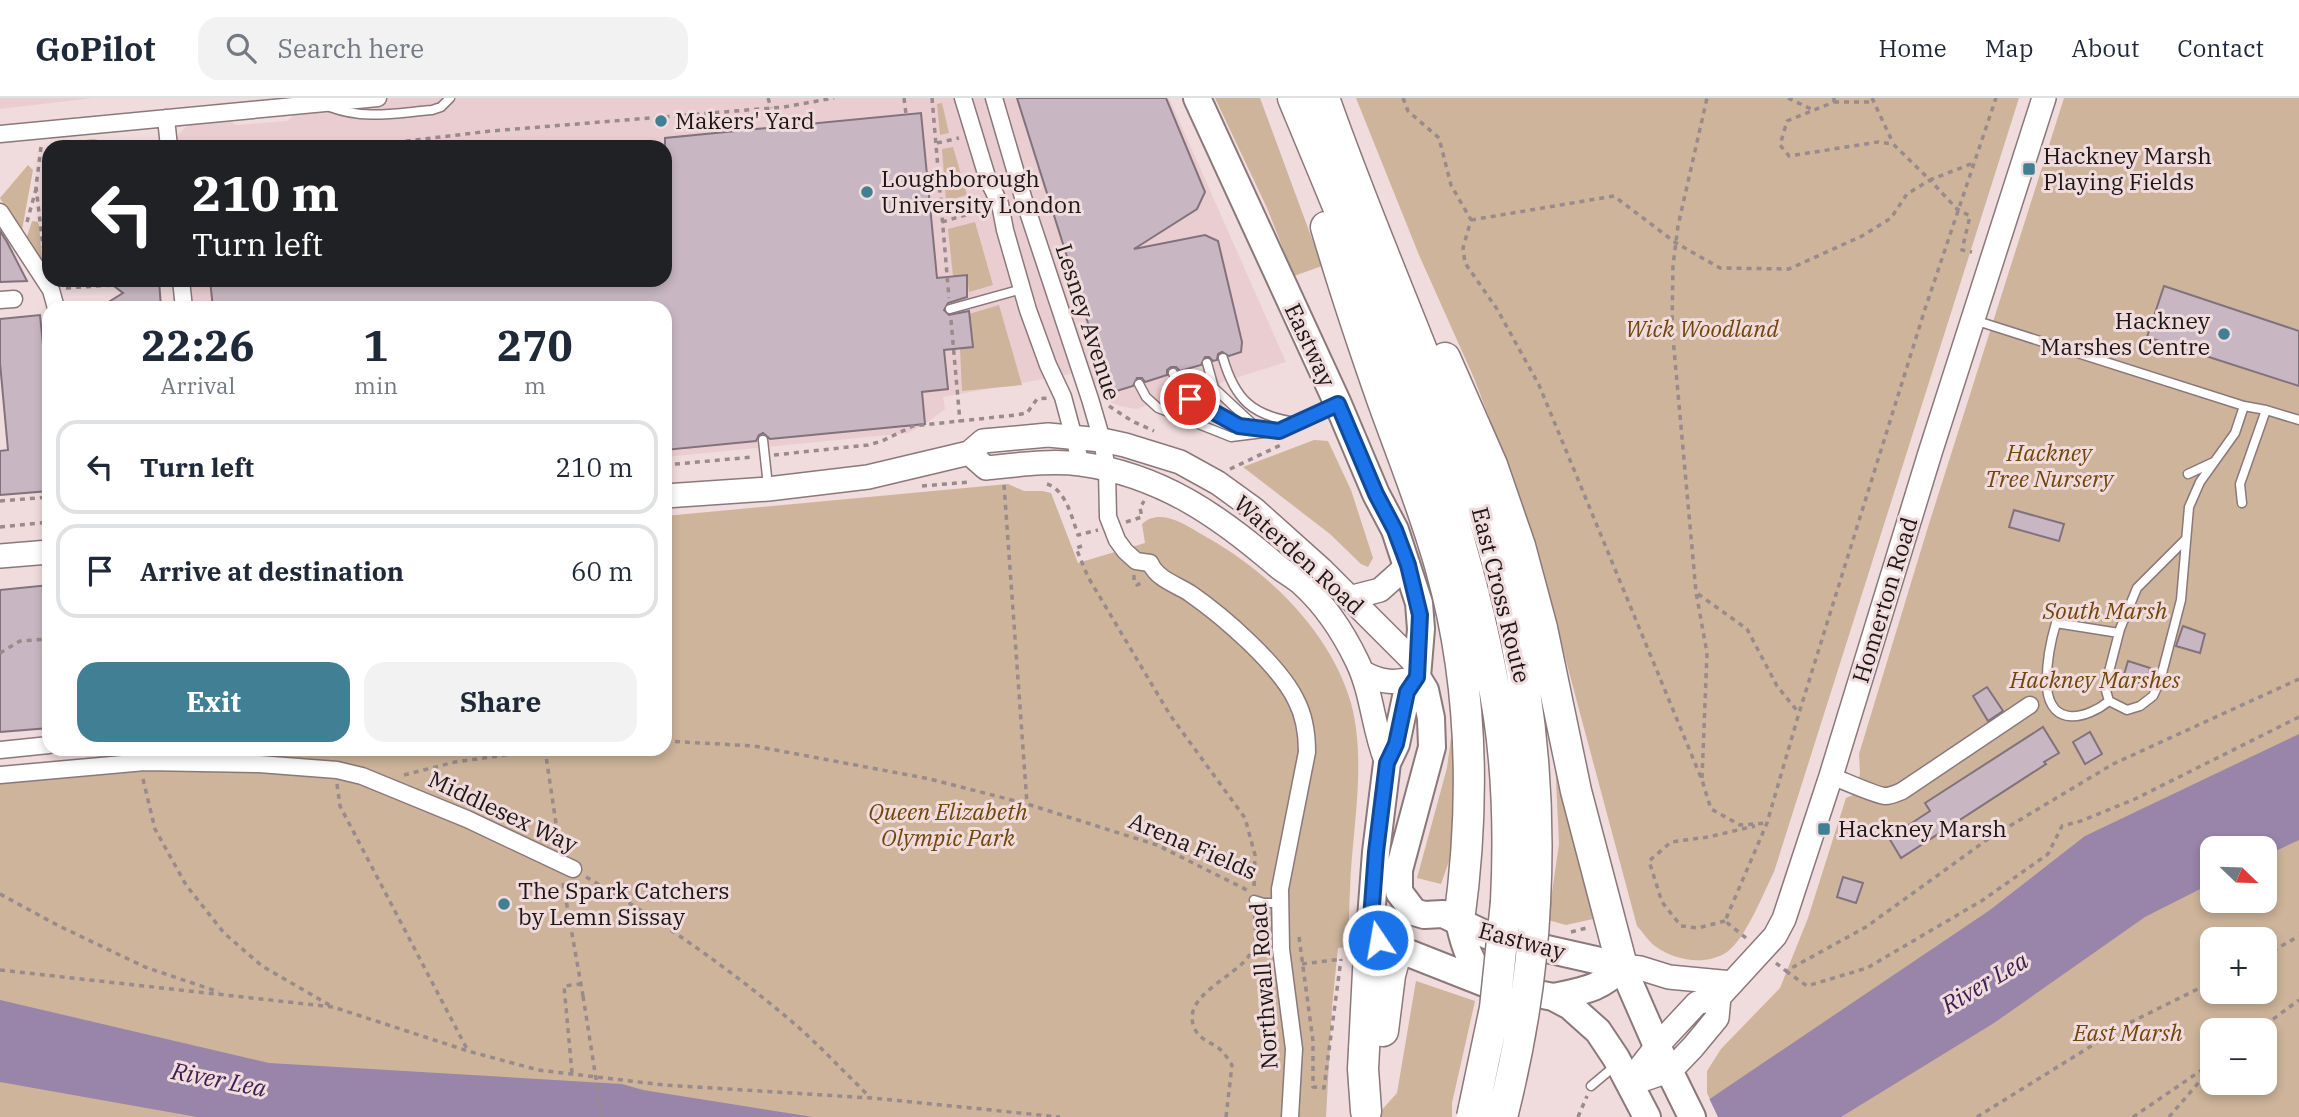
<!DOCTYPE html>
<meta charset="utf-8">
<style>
body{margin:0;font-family:"IBM Plex Serif",serif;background:#f2f2f3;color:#1f2937;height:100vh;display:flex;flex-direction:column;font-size:26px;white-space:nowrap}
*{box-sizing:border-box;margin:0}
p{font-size:23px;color:#747a83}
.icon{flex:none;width:38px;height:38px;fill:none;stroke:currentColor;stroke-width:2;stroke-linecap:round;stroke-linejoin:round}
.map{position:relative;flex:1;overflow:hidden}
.drawer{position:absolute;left:42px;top:203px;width:630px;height:455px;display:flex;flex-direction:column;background:#fff;border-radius:21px;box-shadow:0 4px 10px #0003}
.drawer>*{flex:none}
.top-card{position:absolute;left:42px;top:42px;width:630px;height:147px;border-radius:21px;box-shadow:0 4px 10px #0003;background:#202124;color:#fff;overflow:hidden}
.needle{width:46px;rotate:113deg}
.controls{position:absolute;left:2200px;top:738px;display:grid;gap:14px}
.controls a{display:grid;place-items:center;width:77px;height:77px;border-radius:14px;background:#fff;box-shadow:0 4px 10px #0003;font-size:35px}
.pin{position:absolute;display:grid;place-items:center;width:60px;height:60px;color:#fff;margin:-30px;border:4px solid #fff;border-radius:50%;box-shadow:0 2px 7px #0007}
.me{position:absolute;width:77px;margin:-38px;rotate:348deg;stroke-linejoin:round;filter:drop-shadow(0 0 5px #0008)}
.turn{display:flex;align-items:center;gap:24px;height:147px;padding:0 35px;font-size:32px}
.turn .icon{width:91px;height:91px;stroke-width:2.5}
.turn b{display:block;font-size:49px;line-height:60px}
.eta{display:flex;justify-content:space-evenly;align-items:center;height:119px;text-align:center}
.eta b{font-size:42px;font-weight:800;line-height:49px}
.cta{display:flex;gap:14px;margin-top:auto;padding:14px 35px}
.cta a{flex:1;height:80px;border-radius:21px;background:#407f94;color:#fff;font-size:28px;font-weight:800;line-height:80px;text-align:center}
.cta a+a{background:#f2f2f3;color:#1f2937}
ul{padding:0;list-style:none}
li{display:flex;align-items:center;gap:21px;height:94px;margin:0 14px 10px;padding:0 21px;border:4px solid #e0e1e3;border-radius:21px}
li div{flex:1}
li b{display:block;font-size:26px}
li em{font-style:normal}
header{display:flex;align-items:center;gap:42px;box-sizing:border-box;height:98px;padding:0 35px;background:#fff;border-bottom:2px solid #e0e1e3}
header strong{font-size:33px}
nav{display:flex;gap:38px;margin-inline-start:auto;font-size:24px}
.search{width:490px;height:63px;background:#f2f2f3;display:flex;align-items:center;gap:18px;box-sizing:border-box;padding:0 24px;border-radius:21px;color:#747a83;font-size:26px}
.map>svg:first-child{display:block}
.built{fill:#eacdd1}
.green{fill:#cdb49a;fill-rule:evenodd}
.water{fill:#9984aa}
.pier{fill:#f0dbdd}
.building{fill:#c8b7c2;stroke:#81727c;stroke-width:2}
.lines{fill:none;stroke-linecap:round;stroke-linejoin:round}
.lane-casing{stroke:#8b787a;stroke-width:11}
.street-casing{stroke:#8b787a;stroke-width:19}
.secondary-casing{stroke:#8b787a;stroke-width:26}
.primary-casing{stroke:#8b787a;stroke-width:30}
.highway-casing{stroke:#8b787a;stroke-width:33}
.path{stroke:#998a8b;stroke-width:3.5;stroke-dasharray:5 5;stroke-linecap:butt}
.lane{stroke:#fff;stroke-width:8}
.street{stroke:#fff;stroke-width:16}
.secondary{stroke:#fff;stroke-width:23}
.primary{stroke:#fff;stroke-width:26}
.highway{stroke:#fff;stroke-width:30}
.highway-bridge-casing{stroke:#8b787a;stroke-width:33;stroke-linecap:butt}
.path-bridge{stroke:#998a8b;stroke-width:3.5;stroke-dasharray:5 5;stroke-linecap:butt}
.highway-bridge{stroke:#fff;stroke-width:30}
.route-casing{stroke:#114b97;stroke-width:18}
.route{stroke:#1a73e8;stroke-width:12}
.poi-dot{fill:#407f94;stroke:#f0dbdd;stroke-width:2.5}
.labels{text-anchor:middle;stroke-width:6;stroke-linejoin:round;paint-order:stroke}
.poi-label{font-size:23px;fill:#1d1617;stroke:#f0dbdd;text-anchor:start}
.street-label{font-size:23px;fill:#1d1617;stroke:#f0dbdd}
.park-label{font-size:23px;font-style:italic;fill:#724609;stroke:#f0dbdd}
.water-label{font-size:24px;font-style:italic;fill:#3b1d4f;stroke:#f0dbdd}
</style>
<header>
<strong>GoPilot</strong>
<div class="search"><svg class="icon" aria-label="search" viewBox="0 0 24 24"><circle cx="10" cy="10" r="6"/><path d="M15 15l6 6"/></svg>Search here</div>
<nav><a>Home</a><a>Map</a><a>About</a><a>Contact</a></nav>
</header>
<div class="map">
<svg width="2299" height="1019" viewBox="0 0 2299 1019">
<rect width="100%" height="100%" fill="#f0dbdd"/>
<path class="built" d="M0 0H93L0 11Z
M357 0H1169L1286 264 1136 311 1116 307 1105 302 1088 273 943 299 945 311 925 326 908 335 665 359V210H193L190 182H665V49H175L174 42 190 24 226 21 236 27 287 23 296 15Z"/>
<path class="green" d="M1215 0H1260L1322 168 1294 178 1267 110Z
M1356 0H2019L1774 774C1763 796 1746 840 1727 854 1706 868 1675 863 1655 848 1648 843 1643 834 1637 828L1557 529 1522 406 1474 280 1419 157Z
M2064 0H2299V1019H1718L1707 995V973L1721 951 1780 890 1808 820 1846 700 1853 697 1860 676 1859 656 1928 429ZM2212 751H2264V803H2212ZM2212 842H2264V894H2212ZM2212 933H2264V985H2212Z
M942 5 949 35 940 37 937 6Z
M93 41 140 49H50L54 45H85V42Z
M953 49 967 97 946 103 942 51Z
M49 52V130L45 126 48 125 42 87Z
M28 67 33 72 22 132 19 134 0 100Z
M32 123 38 124 39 127 43 170 25 145Z
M975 124 993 187 969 194 967 177 953 178 948 131Z
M999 207 1022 287 962 293 960 250 969 216Z
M1314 342 1328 343 1351 392 1373 460 1368 469 1361 466 1330 436 1243 369Z
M1008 386 1024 393H1042L1051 395 1078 465 1145 445 1142 426C1161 408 1189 429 1208 440 1270 475 1331 535 1351 605 1367 665 1352 731 1350 791 1349 810 1349 830 1348 849L1338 850 1332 909 1326 1019H0V669L113 657 287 651H665V418Z
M1452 632 1461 677 1456 764 1449 763 1441 786 1417 780 1447 670Z
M1555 660 1593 821 1566 827 1548 822 1559 746Z
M1416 883 1475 903 1452 1005V1019H1380V1014L1397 995Z"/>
<path class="water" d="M2299 636V742L2265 758 2264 751H2212V785L2145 819 1994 925 1841 1019H1683L1990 812 2085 738Z
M0 902 269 965 622 986 643 992 813 1019H197L0 984Z"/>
<path class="pier" d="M1708 998 1718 1019H1679L1681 1016Z"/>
<path class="building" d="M1017 0H1166L1205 94 1197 111 1134 151 1205 137 1218 143 1242 244 1241 254 1229 258 1222 254 1218 256 1217 262 1213 263 1209 259H1205L1201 267 1180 273 1176 269H1171L1167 272V277L1145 284 1142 280H1137L1133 288 1110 295Z
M921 15 937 180 967 177V199L948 205 944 212 949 217 969 213 973 249 944 252 948 291 922 294 925 326 770 341 763 335 759 337 756 343 665 352V210H213L210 182H665V40Z
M0 133 7 144 27 183 0 184Z
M106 182H159L161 210H99L123 195Z
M2164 188 2299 233V288L2147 239Z
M40 217 49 307V393L0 397V353L8 352 0 265V221Z
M2014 412 2064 426 2059 443 2009 429Z
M49 487V575H46L49 630 0 634V492Z
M2183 528 2205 536 2200 555 2176 548Z
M2128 563 2150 570 2145 587 2123 580Z
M1987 589 2003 613 1988 623 1973 598Z
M2043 629 2059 655 2044 664 2046 666 1901 760 1889 740 1930 713 1925 705Z
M2090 634 2102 656 2085 666 2073 644Z
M1843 779 1863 785 1856 805 1837 799Z"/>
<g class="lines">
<g class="lane-casing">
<path id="lane" d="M330 9C365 22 395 15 432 12L441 9 450 0
M950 211 1022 191
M1974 222 2244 308 2266 312 2299 322
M1223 260C1235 302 1253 318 1296 324
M1207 265 1214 290 1257 330
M1173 275C1183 301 1211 318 1237 327 1246 330 1256 330 1265 331
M1139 286 1146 299 1158 310 1231 339 1279 333 1335 308
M763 342 768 388
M2188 376 2214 364
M2242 405 2240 386 2266 312
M2186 441 2137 490 2120 531 2105 589 2109 603 2127 612 2140 608 2153 598 2160 583 2181 502 2189 409 2200 384 2235 335 2244 308
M2109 603C2087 621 2051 630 2047 590 2046 569 2050 545 2056 525L2119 535
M1254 802 1264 805H1280
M1591 988 1616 967"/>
</g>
<g class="street-casing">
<path id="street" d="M963 0 988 82 1000 106 1005 132 1028 212 1048 267 1063 299 1081 366
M994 0 1023 99 1090 301 1102 342 1107 372 1108 419 1117 442 1125 453 1136 463 1150 465C1158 482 1176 486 1191 496 1224 519 1279 567 1296 602 1305 619 1307 636 1307 654L1280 791 1281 851 1294 951 1290 1019
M166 20 169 49
M0 36 378 0
M0 114 51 192 56 210
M181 182 184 210
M0 202 14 201
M0 652 49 647
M0 677 145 664 259 666 337 672 362 678 467 721 573 771
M1831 678C1842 682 1877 698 1885 698 1891 698 1897 695 1902 693L2030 607"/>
</g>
<g class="secondary-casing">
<path id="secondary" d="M969 355 986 370C1017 367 1050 362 1081 366 1160 377 1218 417 1276 467 1284 474 1294 479 1302 486 1325 507 1344 536 1357 563 1373 596 1373 632 1387 665
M665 398 768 391 868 379 969 355 983 343 1048 337 1102 342 1125 347 1180 364 1218 385 1254 411 1321 471 1417 567
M0 458 49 454
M1349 500 1380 492 1408 467
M1362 574C1381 585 1396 586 1417 579
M1622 868 1640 870 1669 879 1732 885
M1630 986 1671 972 1693 949 1717 920 1719 899 1775 838 1784 821 1831 678 1930 355 2044 0
M1630 986 1635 976 1657 948 1697 905 1719 899"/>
</g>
<g class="primary-casing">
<path id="primary" d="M1197 0 1338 306 1376 396 1395 432 1419 505 1421 531 1417 579 1425 592 1431 620 1432 649 1399 772V794L1414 814 1424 817 1443 816 1489 838 1622 868
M1417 579 1407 594 1396 646 1387 665 1376 754 1370 834 1388 847 1487 886 1553 899 1570 908 1598 933 1616 960 1647 1019
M1459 823C1464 848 1471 866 1487 886
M1622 868 1657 948 1692 1019
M1553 899C1582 893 1602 891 1622 868"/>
</g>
<g class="highway-casing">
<path id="highway" d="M1293 0C1375 198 1466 407 1499 619 1508 680 1509 743 1506 804
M1324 0C1373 140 1436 276 1483 417 1524 542 1542 673 1535 804
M1326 129C1343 187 1362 244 1382 301 1402 357 1425 413 1441 471 1473 585 1475 706 1459 823
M1445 260 1492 367 1520 448 1542 530 1576 693 1622 868
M1383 933 1390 877 1397 851
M1366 1013 1363 971 1370 834"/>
</g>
<path class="path" d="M768 0 771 10
M904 0 906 16
M932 0 949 200
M1403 0 1408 13 1439 40 1451 87 1471 122 1463 150 1465 165 1497 211 1539 287 1702 682 1711 711 1740 727 1767 725
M1788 0 1811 11
M1834 0V4L1787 23 1780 47 1789 58 1878 44 1893 46 1930 82 1976 64
M1872 0 1893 45
M1834 4H1872
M937 45 959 40
M41 49 36 89 43 149
M356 49 491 33 784 9 834 0
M1471 122 1614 98 1676 145 1720 170 1789 171 1862 138 1891 120 1907 96 1930 82 1957 111 1970 118 1962 152 1972 154
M27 124 36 91
M942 124 985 111
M66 190 113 187
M951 222 960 324
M1109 308 1132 323 1154 333
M774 357 868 347 882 343 913 328 1016 317 1027 315 1037 301 1048 300
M665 367 753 359
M1230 371 1283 346
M1047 386C1066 392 1072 420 1078 437L1098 432
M1004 387 1027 706
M922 388 970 384
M0 403 49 399
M1126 424 1142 419 1140 410 1144 403
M0 429 49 424
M1082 448 1076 450 1088 479 1170 617 1245 720 1255 757 1254 791
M1134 477V484L1137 487 1145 483
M1698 496 1747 531 1777 588 1799 615
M0 555 20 543 49 541
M665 643 754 648 930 681 1027 706 1157 747 1249 793
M545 651 559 746
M404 677 455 664 549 651
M1702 680 1707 555 1696 494 1672 229 1673 167 1678 128 1707 0
M143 681 155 731 186 787 224 835 262 868 331 908
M337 686 340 708 467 951
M586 779C660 822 732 872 797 928 822 950 845 975 870 999
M563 785 583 898
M0 796 59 828 145 869 219 894
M1725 823 1698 830 1681 828 1662 804 1649 763 1671 744 1708 739 1755 728
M1571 834 1590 829
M1299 839 1313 943V989L1324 990 1341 861
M1746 840 1725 823 1767 725 1799 615 1925 211 1996 0
M2264 858 2299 838
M1776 865 1786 873 1866 829 1988 741 2113 666 2299 581
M1302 866 1342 861
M0 872 333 909 468 953 538 972 664 987 871 1000 1060 1019
M1786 873 1807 888 1867 870 1983 802 2048 756 2062 728 2081 723 2135 701 2299 619
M2257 933 2299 902
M572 975 564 888 580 886
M1226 1019 1232 967C1229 963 1226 957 1222 953 1213 944 1199 943 1194 929 1181 897 1238 878 1250 856 1258 843 1255 827 1254 813
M1578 1019 1587 998
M1977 1019 2125 927 2212 884
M2133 1019 2212 965
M2169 1019 2212 969"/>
<use href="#lane" class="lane"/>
<use href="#street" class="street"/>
<use href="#secondary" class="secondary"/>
<use href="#primary" class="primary"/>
<use href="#highway" class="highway"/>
<g class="highway-bridge-casing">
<path id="highway-bridge" d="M1472 1019 1495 910 1506 804
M1502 1019C1520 948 1532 877 1535 804"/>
</g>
<path class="path-bridge" d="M583 898 602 1019"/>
<use href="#highway-bridge" class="highway-bridge"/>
</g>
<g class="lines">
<g class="route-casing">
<path id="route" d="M1190 301 1239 328 1279 333 1338 306 1376 396 1395 432 1408 467 1420 517 1417 579 1407 594 1396 646 1387 665 1376 754 1370 834 1378 842"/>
</g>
<use href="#route" class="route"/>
</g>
<g class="poi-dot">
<circle cx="661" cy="23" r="7"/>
<rect x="2022" y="64" width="14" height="14" rx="3.5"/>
<circle cx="867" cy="94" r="7"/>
<circle cx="2224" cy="236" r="7"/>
<rect x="1817" y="724" width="14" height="14" rx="3.5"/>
<circle cx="504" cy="806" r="7"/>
</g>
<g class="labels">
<g class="poi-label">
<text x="675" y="31">Makers' Yard</text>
<text x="2043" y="66">Hackney Marsh<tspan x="2043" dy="26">Playing Fields</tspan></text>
<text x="881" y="89">Loughborough<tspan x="881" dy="26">University London</tspan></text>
<text x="2210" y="231" text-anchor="end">Hackney<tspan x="2210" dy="26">Marshes Centre</tspan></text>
<text x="1838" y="739">Hackney Marsh</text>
<text x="518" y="801">The Spark Catchers<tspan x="518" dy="26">by Lemn Sissay</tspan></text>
</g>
<g class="street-label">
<text transform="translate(1088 224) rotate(72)" y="8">Lesney Avenue</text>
<text transform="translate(1310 247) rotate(65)" y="8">Eastway</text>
<text transform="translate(1299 457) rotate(42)" y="8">Waterden Road</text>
<text transform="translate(1501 497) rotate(76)" y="8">East Cross Route</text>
<text transform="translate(1885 502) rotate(-73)" y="8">Homerton Road</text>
<text transform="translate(503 714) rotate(25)" y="8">Middlesex Way</text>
<text transform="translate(1193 748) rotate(23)" y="8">Arena Fields</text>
<text transform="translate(1522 843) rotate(15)" y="8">Eastway</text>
<text transform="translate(1264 888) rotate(-94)" y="8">Northwall Road</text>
</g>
<g class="park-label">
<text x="1702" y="239">Wick Woodland</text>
<text x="2049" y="363">Hackney<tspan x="2049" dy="26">Tree Nursery</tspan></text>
<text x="2105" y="521">South Marsh</text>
<text x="2095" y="590">Hackney Marshes</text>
<text x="948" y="722">Queen Elizabeth<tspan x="948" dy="26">Olympic Park</tspan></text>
<text x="2128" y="943">East Marsh</text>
</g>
<g class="water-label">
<text transform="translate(1985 885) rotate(-31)" y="8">River Lea</text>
<text transform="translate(219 982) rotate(11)" y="8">River Lea</text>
</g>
</g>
</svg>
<div class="controls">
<a><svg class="needle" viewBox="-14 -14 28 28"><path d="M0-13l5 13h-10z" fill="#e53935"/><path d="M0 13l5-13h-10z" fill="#747a83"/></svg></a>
<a>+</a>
<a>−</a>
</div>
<div class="pin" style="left:1190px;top:301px;background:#d93025"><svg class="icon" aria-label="arrive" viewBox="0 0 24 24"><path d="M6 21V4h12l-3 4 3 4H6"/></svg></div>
<svg class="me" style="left:1378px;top:842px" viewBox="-20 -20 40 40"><circle r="17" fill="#1a73e8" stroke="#fff" stroke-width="3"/><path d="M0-11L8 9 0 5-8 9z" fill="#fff"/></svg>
<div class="top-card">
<div class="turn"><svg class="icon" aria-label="left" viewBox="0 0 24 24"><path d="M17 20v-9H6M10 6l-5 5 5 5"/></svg><div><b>210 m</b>Turn left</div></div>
</div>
<section class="drawer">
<div class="eta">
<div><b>22:26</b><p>Arrival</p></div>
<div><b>1</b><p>min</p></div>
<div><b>270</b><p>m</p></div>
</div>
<ul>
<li><svg class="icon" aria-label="left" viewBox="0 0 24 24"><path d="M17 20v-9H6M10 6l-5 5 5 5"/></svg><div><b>Turn left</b></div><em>210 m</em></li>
<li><svg class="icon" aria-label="arrive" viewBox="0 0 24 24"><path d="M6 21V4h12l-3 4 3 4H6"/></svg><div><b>Arrive at destination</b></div><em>60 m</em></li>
</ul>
<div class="cta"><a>Exit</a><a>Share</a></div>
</section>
</div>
